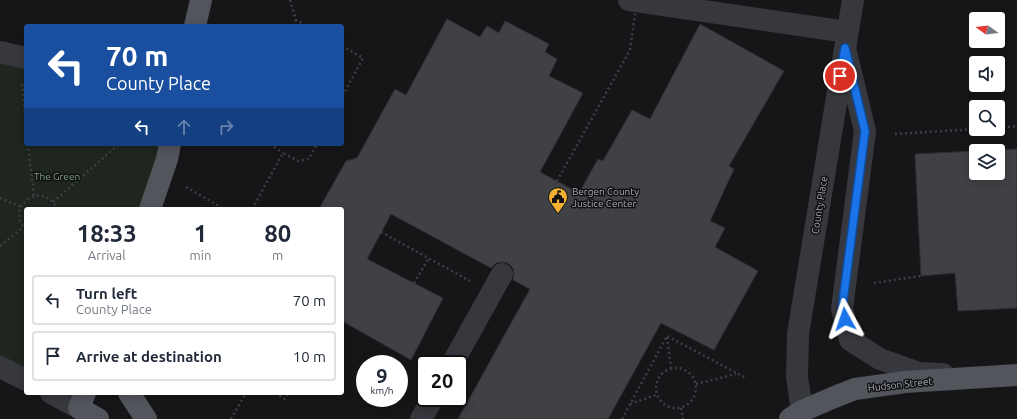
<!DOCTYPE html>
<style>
body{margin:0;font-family:Ubuntu,sans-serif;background:#f6f6f7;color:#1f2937;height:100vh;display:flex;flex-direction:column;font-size:15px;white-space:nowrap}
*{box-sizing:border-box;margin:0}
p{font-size:13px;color:#747a83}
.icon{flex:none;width:22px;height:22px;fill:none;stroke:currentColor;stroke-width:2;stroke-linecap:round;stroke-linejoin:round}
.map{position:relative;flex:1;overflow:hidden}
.details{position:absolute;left:24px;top:207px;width:320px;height:188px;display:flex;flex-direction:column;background:#fff;border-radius:4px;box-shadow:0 2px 10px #0003}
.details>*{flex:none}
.top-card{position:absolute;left:24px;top:24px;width:320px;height:122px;border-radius:4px;box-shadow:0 2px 10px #0003;background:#1a4fa0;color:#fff;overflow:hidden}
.needle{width:26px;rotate:284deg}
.fabs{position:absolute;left:969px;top:12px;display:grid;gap:8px}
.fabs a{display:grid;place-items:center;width:36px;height:36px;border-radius:4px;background:#fff;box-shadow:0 2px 10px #0003;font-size:20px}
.speed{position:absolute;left:356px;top:355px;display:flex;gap:8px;font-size:20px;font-weight:700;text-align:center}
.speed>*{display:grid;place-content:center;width:52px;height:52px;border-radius:50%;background:#fff;box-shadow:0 2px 10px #0003;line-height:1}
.speed small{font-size:10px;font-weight:400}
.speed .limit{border:2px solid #111;border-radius:6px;background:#fff;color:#111}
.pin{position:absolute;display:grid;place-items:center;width:34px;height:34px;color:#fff;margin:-17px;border:2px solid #fff;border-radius:50%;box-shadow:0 1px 4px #0007}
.me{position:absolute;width:44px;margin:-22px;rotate:355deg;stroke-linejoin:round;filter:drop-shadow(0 0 3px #0008)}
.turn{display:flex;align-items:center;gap:14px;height:84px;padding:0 16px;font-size:18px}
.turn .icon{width:52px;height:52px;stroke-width:2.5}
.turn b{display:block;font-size:28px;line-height:34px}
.lanes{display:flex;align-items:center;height:38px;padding:0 16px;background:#0003;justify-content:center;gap:20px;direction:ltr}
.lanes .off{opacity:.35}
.eta{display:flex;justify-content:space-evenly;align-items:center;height:68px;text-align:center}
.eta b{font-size:24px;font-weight:600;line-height:28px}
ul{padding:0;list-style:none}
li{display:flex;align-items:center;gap:12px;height:50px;margin:0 8px 6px;padding:0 8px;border:2px solid #e0e1e3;border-radius:4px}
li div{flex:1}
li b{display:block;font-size:15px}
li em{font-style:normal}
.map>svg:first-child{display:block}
.green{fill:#1e261f}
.building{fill:#404145;stroke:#303034;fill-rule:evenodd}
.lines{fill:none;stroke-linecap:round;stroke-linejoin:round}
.path{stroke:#3d3f44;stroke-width:2.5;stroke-dasharray:2 3;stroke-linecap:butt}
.minor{stroke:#37383d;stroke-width:22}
.major{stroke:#53555c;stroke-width:22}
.path-bridge{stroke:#3d3f44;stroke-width:2.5;stroke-dasharray:2 3;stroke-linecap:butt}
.route-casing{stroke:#114b97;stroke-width:10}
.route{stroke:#1a73e8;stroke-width:7}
.labels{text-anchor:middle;stroke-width:3;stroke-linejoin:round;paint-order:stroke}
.park-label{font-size:10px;fill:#7fa381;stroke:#111113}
.poi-label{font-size:10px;fill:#a8adb8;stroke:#111113;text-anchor:start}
.street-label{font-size:10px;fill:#a8adb8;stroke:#111113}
</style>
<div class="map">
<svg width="1017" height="419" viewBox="0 0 1017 419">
<rect width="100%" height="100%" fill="#161618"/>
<path class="green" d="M26 58V144H166L148 209H26V380L0 367V62Z"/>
<path class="building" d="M447 19 480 37 487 26 499 33 505 21 549 44 545 52 557 59 549 76 583 93 540 172 579 193 598 159 603 161 632 110 650 119 700 24 784 71 729 166 734 169 710 221 725 228 715 247 758 271 714 350 661 323 608 419H458L530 289 513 280 514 274 513 268 508 263 501 262 496 263 491 268 391 214 367 259 443 298 411 360 342 321V209H319L346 161 357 158 395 89 406 95Z
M1017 149V308L958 311 955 273 921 276 915 154ZM976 151H998V173H976Z"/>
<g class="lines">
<path class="path" d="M290 0 296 20 307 26
M293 26 296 20
M342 46 363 58 342 97
M22 84 26 120
M998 128 1017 126
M895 134 977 129
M28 144 34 196
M270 144 283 153
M186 187 224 209
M0 198 21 207
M53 202 119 144
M252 209 283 153 298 161 309 159 317 144
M26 230C3 206 44 179 57 209
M381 232 470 281
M0 246 23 227
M414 283 429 258
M874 283 921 276
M667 337 671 368
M656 388a20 20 0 1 1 40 0a20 20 0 1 1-40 0Z
M696 384 736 374
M275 393 285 399 288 393
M630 404 656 395
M681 408 683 419
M231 419 246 393
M622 419 667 336 746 378"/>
<path class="minor" d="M629 0 847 32
M845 48 865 131 842 309 850 340 880 359 919 373 943 374
M0 52 26 58
M452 364 502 274
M0 367 26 380
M51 393 79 408
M802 411 797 377 798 334 853 0
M421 419 433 398"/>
<path class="major" d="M195 26 201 0
M150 209 167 159 170 144
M85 393 79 408 98 419
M129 393 146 419
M790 419 802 411 832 398 855 389 905 382 1017 375"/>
<path class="path-bridge" d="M557 181 630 50 637 0"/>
</g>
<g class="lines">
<g class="route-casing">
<path id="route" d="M840 76 845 48 865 131 842 309 845 319"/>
</g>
<use href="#route" class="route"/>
</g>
<defs>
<g id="civic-pin" transform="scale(1)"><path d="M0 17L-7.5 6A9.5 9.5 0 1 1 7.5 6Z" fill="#f2b134" stroke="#111113"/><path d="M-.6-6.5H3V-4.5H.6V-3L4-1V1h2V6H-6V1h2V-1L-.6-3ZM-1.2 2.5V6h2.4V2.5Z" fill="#111"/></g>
</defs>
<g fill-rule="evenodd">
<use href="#civic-pin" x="558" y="197"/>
</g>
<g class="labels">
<g class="park-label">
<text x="57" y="180">The Green</text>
</g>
<g class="poi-label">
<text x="572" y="195">Bergen County<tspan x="572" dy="12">Justice Center</tspan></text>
</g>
<g class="street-label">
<text transform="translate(819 205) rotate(-81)" y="4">County Place</text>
<text transform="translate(900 384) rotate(-6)" y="4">Hudson Street</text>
</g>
</g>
</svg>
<div class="fabs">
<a><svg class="needle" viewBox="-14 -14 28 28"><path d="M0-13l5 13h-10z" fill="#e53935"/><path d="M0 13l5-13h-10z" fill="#747a83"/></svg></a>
<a><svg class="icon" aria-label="sound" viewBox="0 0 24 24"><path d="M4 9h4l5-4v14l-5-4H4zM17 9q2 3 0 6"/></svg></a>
<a><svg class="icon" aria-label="search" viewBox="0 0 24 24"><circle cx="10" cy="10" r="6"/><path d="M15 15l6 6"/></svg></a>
<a><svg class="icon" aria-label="layers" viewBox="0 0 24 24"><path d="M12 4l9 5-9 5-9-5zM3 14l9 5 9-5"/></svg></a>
</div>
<div class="speed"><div>9<small>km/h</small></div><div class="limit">20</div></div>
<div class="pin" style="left:840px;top:76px;background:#d93025"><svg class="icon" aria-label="arrive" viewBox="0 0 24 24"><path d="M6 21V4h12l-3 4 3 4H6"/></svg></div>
<svg class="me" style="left:845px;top:319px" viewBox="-20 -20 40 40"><path d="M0-17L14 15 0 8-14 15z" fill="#1a73e8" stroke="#fff" stroke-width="4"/></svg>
<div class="top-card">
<div class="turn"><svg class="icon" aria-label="left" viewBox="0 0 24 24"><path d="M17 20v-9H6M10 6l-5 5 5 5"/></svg><div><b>70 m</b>County Place</div></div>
<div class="lanes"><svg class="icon" aria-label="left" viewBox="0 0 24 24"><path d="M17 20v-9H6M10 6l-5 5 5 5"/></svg><svg class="icon off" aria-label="ahead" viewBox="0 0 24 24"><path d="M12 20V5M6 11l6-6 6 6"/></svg><svg class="icon off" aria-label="right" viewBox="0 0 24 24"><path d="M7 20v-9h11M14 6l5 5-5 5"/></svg></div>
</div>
<section class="details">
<div class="eta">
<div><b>18:33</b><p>Arrival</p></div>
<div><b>1</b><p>min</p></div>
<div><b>80</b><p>m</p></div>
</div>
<ul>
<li><svg class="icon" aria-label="left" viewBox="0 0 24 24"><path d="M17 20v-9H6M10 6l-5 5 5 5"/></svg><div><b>Turn left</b><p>County Place</p></div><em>70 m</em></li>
<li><svg class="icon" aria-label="arrive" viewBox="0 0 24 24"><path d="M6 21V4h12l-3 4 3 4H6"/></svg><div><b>Arrive at destination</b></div><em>10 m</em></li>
</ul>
</section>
</div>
